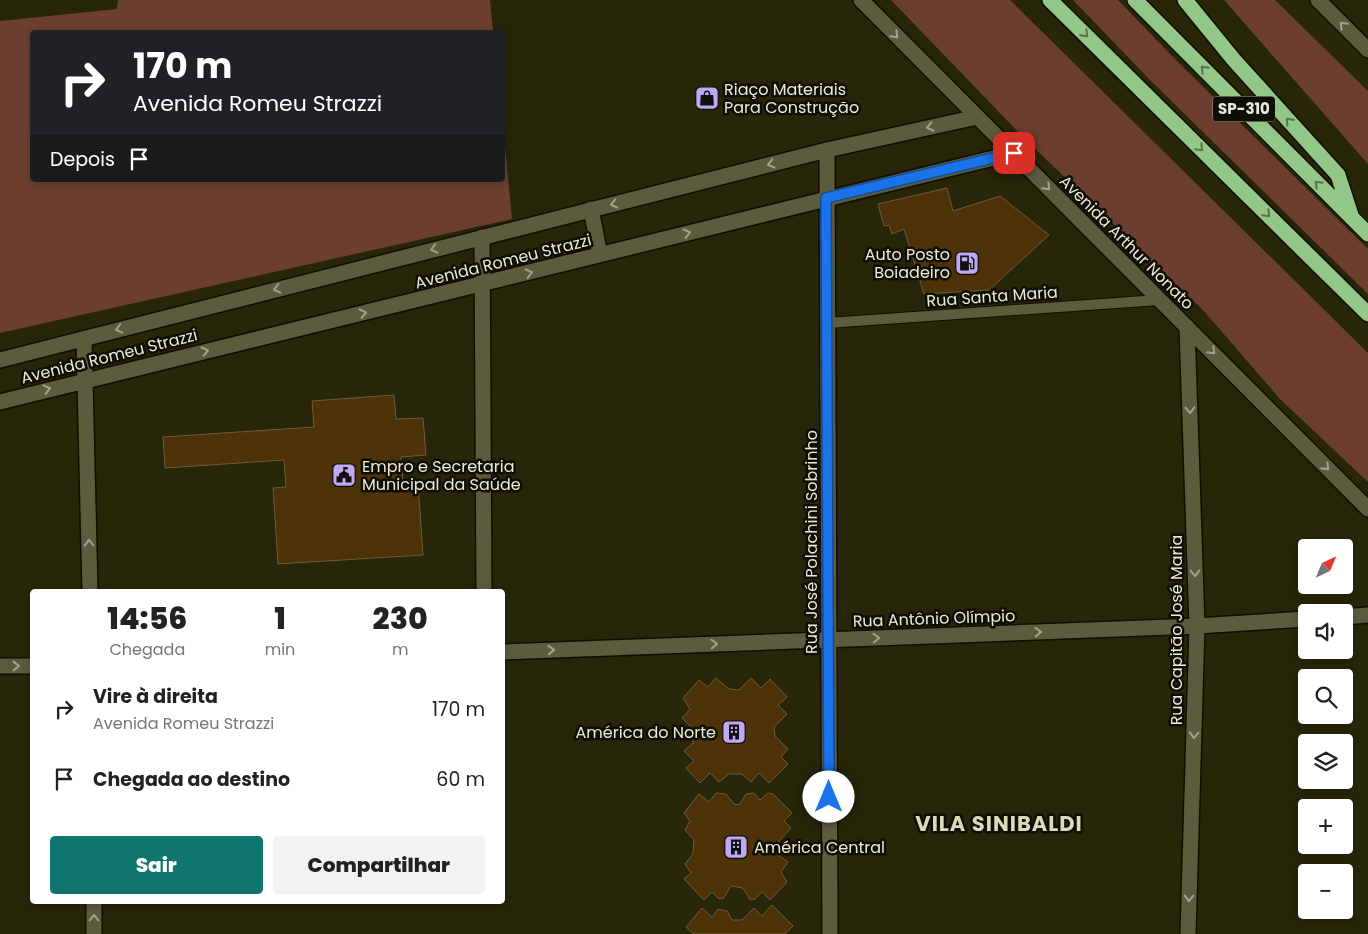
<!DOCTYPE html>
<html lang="pt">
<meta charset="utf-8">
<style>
body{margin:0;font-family:Poppins,sans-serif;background:#f2f2f2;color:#222;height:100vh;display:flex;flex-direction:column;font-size:19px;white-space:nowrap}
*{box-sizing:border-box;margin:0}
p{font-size:16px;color:#767676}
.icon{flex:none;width:28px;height:28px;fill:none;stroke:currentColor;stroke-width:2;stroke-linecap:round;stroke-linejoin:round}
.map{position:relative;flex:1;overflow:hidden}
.sheet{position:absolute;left:30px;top:589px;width:475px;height:315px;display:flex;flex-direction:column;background:#fff;border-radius:5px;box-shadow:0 2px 8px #0003}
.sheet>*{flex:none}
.banner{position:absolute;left:30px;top:30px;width:475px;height:152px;border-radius:5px;box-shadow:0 2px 8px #0003;background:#202124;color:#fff;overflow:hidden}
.needle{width:32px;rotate:44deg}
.tools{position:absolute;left:1298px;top:539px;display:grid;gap:10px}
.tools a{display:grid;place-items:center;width:55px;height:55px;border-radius:5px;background:#fff;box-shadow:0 2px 8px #0003;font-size:25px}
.pin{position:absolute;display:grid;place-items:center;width:42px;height:42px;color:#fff;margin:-21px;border-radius:10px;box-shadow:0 2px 8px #0006}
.me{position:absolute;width:55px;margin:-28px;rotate:0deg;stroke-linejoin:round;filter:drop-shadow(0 0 4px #0008)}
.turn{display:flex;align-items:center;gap:18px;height:105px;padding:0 20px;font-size:22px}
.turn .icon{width:65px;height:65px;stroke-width:2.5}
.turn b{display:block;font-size:35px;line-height:42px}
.then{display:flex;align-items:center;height:48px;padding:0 20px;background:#0003;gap:10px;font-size:19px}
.eta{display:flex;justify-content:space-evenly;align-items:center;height:85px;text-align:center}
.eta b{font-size:30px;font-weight:800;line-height:35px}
.cta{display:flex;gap:10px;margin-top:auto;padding:10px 20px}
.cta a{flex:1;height:58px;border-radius:5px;background:#0f766e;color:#fff;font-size:20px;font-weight:800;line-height:58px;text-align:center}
.cta a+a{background:#f2f2f2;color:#222}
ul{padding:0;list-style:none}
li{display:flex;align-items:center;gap:15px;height:70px;padding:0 20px}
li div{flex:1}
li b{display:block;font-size:19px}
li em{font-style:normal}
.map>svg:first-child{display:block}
.green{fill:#6c3e30}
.building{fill:#4e3309;stroke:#6e5a42}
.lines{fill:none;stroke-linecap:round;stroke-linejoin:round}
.lane-casing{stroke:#100e00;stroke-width:12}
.street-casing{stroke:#100e00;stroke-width:18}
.secondary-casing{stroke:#100e00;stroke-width:18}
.highway-casing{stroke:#100e00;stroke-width:18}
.lane{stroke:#5c5b3e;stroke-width:10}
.street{stroke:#5c5b3e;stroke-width:15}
.secondary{stroke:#5c5b3e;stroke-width:15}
.highway{stroke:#92c787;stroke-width:15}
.oneway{stroke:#a3a28c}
.oneway2{stroke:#57744c}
.route-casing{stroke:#114b97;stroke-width:12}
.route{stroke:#1a73e8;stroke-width:9}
.labels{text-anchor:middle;stroke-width:5;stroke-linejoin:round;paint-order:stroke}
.shield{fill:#0f0e04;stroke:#a8a89a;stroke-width:1}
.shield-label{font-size:15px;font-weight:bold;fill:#eaeada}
.poi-label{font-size:16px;fill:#eaeada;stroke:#0f0e04;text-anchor:start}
.street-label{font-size:16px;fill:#eaeada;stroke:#0f0e04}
.district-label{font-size:21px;font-weight:bold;letter-spacing:1px;fill:#dbdab9;stroke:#0f0e04}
</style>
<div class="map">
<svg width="1368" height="934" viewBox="0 0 1368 934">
<rect width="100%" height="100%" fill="#272609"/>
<path class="green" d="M118 0H490L493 32H32V180H502L503 126 512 219 0 333V21L117 9Z
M891 0H1010L1368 353V482L1280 399 1203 310 1025 139Z
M1073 0H1118L1174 58 1368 249V294L1150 80Z
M1224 0H1275L1368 91V164Z"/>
<path class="building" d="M947 188 953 211 1000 196 1049 235 989 290 924 294 904 229 892 234 889 225 884 226 878 204Z
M394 395 396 419 423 418 426 455 401 457 403 482H418L423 555 278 564 273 488 286 487 284 460 165 468 163 437 314 427 312 401Z
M716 678 729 689 739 690 751 678 761 688 770 679 787 697 778 705 787 714 774 727 775 736 788 749 781 757 788 764 769 783 759 773 751 782 742 774H729L719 782 710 773 700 783 686 768 694 761 684 751 693 743V729L682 718 690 709 683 698 699 680 708 687Z
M716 793 726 794 734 804 739 805 746 794 754 793 760 800 768 793 773 794 792 813 784 821 791 828 779 841 778 855 788 862 781 872 787 882 770 900 762 892 755 899 750 900 743 888 731 886 723 899 718 898 712 892 704 900 684 879 691 873 685 864 693 854 694 840 685 830 690 821 684 813 699 794 709 802Z
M772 905 793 926 785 934H694L686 927 702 908 712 917 718 909 727 911 732 920H742L754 908 762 916Z"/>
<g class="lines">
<g class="lane-casing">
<path id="lane" d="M827 323 1159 300"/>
</g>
<g class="street-casing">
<path id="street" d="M827 150 830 934
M482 237 484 591
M1187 327 1197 626 1188 934
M84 339 90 591
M1344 617 1368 615
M502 652 1197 626 1306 619
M0 666H32
M94 901V934"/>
</g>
<g class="secondary-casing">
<path id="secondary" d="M861 0 1368 509
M1318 0 1368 50
M591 209 600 255
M0 360 827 150 977 117
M0 402 1014 153"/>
</g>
<g class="highway-casing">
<path id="highway" d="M1050 0 1368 314
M1135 0 1368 234
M1185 0 1234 60 1338 175 1351 215"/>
</g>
<use href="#lane" class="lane"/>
<use href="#street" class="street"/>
<use href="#secondary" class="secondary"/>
<use href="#highway" class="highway"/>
</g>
<defs><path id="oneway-chevron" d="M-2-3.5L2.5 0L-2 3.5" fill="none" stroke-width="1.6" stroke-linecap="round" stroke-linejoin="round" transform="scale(1.25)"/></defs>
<g class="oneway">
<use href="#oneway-chevron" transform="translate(1343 25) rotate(-135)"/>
<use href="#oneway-chevron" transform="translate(895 35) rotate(45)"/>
<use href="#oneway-chevron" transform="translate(930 127) rotate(168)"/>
<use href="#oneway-chevron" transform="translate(771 164) rotate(166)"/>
<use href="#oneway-chevron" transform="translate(1047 187) rotate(45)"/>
<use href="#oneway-chevron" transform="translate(614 204) rotate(166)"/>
<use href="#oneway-chevron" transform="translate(687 233) rotate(-14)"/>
<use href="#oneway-chevron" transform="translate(434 249) rotate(166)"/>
<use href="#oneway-chevron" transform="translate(529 273) rotate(-14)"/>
<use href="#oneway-chevron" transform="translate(277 289) rotate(166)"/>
<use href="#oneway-chevron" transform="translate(363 313) rotate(-13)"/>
<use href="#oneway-chevron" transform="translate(119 329) rotate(166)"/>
<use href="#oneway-chevron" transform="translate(205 351) rotate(-13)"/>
<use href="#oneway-chevron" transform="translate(1212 351) rotate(45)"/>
<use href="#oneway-chevron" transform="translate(47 389) rotate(-14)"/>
<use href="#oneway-chevron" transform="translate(1190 410) rotate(88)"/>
<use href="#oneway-chevron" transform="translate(1326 467) rotate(45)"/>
<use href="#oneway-chevron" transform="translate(89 543) rotate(-92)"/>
<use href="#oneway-chevron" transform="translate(1195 573) rotate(88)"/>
<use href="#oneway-chevron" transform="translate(1038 632) rotate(-2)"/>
<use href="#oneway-chevron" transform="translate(876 638) rotate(-2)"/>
<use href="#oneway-chevron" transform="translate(714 644) rotate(-2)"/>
<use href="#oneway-chevron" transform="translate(551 650) rotate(-2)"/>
<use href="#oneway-chevron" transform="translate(16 666)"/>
<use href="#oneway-chevron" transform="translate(1194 735) rotate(92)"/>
<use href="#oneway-chevron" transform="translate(1189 898) rotate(92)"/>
<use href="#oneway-chevron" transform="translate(94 918) rotate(-90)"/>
</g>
<g class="oneway2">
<use href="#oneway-chevron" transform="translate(1085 34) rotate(45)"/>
<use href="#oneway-chevron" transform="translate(1204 69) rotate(-135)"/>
<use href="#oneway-chevron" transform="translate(1289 121) rotate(-132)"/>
<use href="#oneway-chevron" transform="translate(1200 148) rotate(45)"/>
<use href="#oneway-chevron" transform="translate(1318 184) rotate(-135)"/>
<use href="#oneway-chevron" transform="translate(1267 214) rotate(45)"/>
</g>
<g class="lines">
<g class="route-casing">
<path id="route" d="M829 797 826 198 1014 153"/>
</g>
<use href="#route" class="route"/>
</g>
<defs>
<g id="shop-square" transform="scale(1.25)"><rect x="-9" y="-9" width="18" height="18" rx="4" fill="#bfa9f4" stroke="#0f0e04"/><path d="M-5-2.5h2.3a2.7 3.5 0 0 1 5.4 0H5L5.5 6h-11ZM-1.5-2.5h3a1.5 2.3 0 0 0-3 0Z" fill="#111"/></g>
<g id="fuel-square" transform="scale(1.25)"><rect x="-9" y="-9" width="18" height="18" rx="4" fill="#bfa9f4" stroke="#0f0e04"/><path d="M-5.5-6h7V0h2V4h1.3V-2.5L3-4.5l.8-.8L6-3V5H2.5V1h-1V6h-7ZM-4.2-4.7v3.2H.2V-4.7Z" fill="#111"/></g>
<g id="civic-square" transform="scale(1.25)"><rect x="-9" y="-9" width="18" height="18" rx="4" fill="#bfa9f4" stroke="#0f0e04"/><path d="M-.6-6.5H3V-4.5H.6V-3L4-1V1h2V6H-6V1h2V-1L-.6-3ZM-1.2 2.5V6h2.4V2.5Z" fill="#111"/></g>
<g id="building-square" transform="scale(1.25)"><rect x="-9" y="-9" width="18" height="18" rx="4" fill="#bfa9f4" stroke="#0f0e04"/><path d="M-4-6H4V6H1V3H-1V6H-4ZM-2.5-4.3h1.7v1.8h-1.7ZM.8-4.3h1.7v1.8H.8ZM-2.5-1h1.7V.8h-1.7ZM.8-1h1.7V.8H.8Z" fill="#111"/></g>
</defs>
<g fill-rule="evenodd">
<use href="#shop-square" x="707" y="98"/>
<use href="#fuel-square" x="967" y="263"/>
<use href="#civic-square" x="344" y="475"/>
<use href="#building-square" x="734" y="732"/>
<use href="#building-square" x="736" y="847"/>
</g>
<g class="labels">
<rect class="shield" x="1213" y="96.5" width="62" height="25" rx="4"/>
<g class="shield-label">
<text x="1244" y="114">SP-310</text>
</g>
<g class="poi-label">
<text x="724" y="95">Riaço Materiais<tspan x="724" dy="18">Para Construção</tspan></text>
<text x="950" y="260" text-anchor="end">Auto Posto<tspan x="950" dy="18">Boiadeiro</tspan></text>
<text x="362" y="472">Empro e Secretaria<tspan x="362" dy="18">Municipal da Saúde</tspan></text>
<text x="716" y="738" text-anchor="end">América do Norte</text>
<text x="754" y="853">América Central</text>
</g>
<g class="street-label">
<text transform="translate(1127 242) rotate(45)" y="6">Avenida Arthur Nonato</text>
<text transform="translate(503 261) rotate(-14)" y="6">Avenida Romeu Strazzi</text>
<text transform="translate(992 296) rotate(-4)" y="6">Rua Santa Maria</text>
<text transform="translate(109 356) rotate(-14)" y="6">Avenida Romeu Strazzi</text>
<text transform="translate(811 542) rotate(-90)" y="6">Rua José Polachini Sobrinho</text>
<text transform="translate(934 618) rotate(-2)" y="6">Rua Antônio Olímpio</text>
<text transform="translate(1176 630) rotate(-90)" y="6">Rua Capitão José Maria</text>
</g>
<g class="district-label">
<text x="999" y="831">VILA SINIBALDI</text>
</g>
</g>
</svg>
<div class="tools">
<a><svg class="needle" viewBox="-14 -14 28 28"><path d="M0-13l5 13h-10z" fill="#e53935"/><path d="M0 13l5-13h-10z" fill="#767676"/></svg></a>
<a><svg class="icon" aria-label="sound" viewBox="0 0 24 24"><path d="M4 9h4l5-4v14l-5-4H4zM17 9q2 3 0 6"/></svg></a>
<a><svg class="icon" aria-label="search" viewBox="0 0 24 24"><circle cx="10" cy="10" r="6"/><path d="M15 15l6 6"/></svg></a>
<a><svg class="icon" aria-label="layers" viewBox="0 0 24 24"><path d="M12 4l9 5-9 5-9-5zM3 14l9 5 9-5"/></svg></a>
<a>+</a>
<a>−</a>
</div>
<div class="pin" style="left:1014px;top:153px;background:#d93025"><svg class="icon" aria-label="arrive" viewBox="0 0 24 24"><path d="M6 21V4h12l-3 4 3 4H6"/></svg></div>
<svg class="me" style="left:829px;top:797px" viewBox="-20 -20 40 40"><circle r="19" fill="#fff"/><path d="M0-13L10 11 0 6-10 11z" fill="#1a73e8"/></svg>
<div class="banner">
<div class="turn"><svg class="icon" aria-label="right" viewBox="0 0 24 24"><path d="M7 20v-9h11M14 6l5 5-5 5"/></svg><div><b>170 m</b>Avenida Romeu Strazzi</div></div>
<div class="then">Depois<svg class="icon" aria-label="arrive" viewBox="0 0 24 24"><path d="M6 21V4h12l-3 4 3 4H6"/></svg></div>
</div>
<section class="sheet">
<div class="eta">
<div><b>14:56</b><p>Chegada</p></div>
<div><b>1</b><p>min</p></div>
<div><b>230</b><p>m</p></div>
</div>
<ul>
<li><svg class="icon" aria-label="right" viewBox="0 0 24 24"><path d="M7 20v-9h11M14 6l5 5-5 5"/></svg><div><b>Vire à direita</b><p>Avenida Romeu Strazzi</p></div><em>170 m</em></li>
<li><svg class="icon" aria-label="arrive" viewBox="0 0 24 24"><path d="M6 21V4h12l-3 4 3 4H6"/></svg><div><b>Chegada ao destino</b></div><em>60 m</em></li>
</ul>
<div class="cta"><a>Sair</a><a>Compartilhar</a></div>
</section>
</div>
